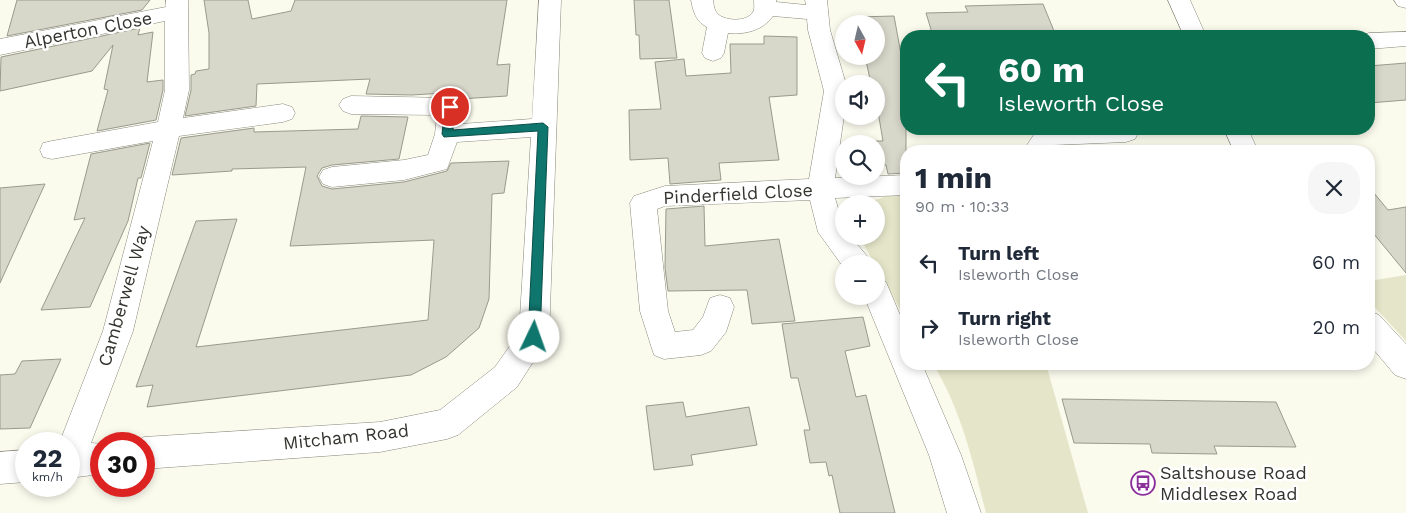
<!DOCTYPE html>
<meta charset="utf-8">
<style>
body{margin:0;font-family:"Work Sans",sans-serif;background:#f6f6f7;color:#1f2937;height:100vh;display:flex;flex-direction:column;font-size:19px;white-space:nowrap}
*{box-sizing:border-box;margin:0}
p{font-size:16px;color:#747a83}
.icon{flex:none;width:28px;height:28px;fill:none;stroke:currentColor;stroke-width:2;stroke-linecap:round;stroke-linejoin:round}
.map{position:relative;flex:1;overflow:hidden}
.side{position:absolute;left:900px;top:145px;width:475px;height:225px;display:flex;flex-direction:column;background:#fff;border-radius:20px;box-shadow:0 2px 8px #0003}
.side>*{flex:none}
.top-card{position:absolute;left:900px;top:30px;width:475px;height:105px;border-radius:20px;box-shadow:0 2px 8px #0003;background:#0b6e4f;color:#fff;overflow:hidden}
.needle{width:32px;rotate:172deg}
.fabs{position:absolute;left:835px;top:15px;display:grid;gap:10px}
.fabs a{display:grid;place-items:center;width:50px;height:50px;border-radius:50%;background:#fff;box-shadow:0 2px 8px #0003;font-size:25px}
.speed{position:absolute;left:15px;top:432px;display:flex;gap:10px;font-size:25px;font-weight:700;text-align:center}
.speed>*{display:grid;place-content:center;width:65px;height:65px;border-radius:50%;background:#fff;box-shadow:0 2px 8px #0003;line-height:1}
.speed small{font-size:12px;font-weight:400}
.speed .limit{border:8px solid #d22;background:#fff;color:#111}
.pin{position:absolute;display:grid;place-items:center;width:42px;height:42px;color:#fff;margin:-21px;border:2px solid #fff;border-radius:50%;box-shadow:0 1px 5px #0007}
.me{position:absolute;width:55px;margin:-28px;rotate:3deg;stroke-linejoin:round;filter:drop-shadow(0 0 4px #0008)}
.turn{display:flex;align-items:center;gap:18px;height:105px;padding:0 15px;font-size:22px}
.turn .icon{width:65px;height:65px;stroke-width:2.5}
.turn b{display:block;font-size:35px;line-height:42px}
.round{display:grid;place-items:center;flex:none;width:52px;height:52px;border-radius:20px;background:#f6f6f7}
.summary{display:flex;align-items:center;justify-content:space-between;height:85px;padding:0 15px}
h1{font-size:30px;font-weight:700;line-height:38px}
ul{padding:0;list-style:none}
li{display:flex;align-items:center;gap:15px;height:65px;padding:0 15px}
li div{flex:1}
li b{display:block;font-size:19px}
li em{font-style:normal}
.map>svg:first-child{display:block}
.green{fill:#e5e6c9}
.building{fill:#d7d7ca;stroke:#999a8e}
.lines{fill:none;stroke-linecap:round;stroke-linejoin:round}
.minor-casing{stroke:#88887d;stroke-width:1}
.minor{fill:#fff;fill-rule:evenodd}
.route{fill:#0f766e;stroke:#0a4d48}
.labels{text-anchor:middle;stroke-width:5;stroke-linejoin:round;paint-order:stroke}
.street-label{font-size:18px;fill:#34342f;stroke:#fff}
.poi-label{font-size:18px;fill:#34342f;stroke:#fff;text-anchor:start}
</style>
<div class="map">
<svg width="1406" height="513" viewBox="0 0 1406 513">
<rect width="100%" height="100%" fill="#fafaed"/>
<path class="green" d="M892 194 906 195V320L859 236H876V204H864Z
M1406 275V341L1369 301V281Z
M933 364H1046L1088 513H986C973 462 961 409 933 364Z"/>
<path class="building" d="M17 0H150L142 10 7 36Z
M204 0H248L252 19 291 11 295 0H507L497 65 510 64 507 96 459 99 460 92 412 95 366 94 370 79 257 84 256 106 185 116 191 90V75L195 74 196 71 209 69V33Z
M634 0H669L677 58 640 59 639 35H636Z
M1043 4 1054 31 982 32 983 36H933L926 13 968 12 965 6Z
M894 16 906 81V173L888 174 886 165H880L876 141H883L876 100V84H871L865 56H876V24H859L857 17Z
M140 28 138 35 153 32 147 82 163 80V90L156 120 97 131 108 90 104 89 113 45 92 71 0 91 1 57Z
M764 36 797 37V95L769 97 779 160 719 163 721 180 670 184 668 158 630 160 629 110 661 109 655 62 684 59 686 76 731 73 730 44H764Z
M1406 63V100L1369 103V66Z
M361 116 408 117 399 159 332 165 322 168 317 176 322 186 332 189 404 182 447 171 451 163 509 161 504 193 492 194 489 299 479 328 446 357 411 375 147 407 153 385 136 387 196 221 237 219 196 347 428 320 434 240 290 246 306 167 232 169V171L172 175 181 138 254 128V132L358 129Z
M150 143 141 178H138L128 221 90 307 41 310 85 218 74 220 91 154Z
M45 184 0 283V188Z
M1369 187 1388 210 1406 207V273L1369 228Z
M704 206 705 246 779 239 795 321 752 324 747 290 668 291 665 268 666 209Z
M863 317 870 346 845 351 856 397 866 395 895 513H840L832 475 829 476 826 462 810 463 804 430H810L798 378H791L782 324Z
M61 359 30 428 0 429V375L15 374 22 361Z
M1062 399 1276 402 1296 447 1214 446 1217 454 1152 453 1150 444 1074 443Z
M683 402 686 417 749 407 757 445 691 455 693 465 654 470 646 406Z"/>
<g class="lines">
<g class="minor-casing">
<path id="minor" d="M166 0H188L189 90 183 118 283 104 292 107 295 113 292 119 283 122 179 136 133 331 91 443 105 444H101V474L69 478V444H59L103 331 153 141 52 159 43 157 40 150 43 143 52 141 158 122 165 90V21L0 55V39L166 7Z
M539 0H561L549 337 517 387 458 435 447 439 380 452 144 469V444H132L144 437 380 422 440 410 495 367 519 333 531 137 457 142 447 169 404 180 332 187 323 184 319 177 323 170 332 167 404 160 428 155 435 134 437 115 351 114 343 111 339 105 343 99 351 96 450 98 458 101 462 107 460 124 532 119Z
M691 0H713C714 6 714 11 719 15 727 21 747 22 753 12 755 9 754 4 754 0H776V2L806 5 805 0H827L830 30 846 84H844V116L835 178 906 175V195L835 198 844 228V236H850L867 256 871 264H844V268L818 232 810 200 665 206 657 209 668 311 675 332 693 330 703 317 710 298 720 295 730 298 734 307 726 332 711 351 701 355 664 359 654 355 640 311 630 203 634 196 665 186 809 179 824 91 808 30 807 19 773 16C763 30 746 35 728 33L724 53 721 58 713 61 705 58 702 53 707 27C696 22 693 11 691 0Z
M1168 0H1190L1206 36H1184Z
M1394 0H1406V8L1398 6Z
M1406 32V46L1369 49V36H1361L1369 33Z
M1040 129H1136L1138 133 1135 139 1126 142 1053 145 1048 151H1023L1037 130Z
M1224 129H1248L1258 151H1234Z
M876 279 886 282 906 329V364H922L961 455 981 513H947L929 455 864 296H876Z
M1369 311 1379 315 1406 344V379L1395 375 1369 344Z
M26 450V482L0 484V452Z"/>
</g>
<use href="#minor" class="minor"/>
</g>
<path class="route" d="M450 104 455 107 453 130 543 123 548 127 540 337 538 341 534 342 530 341 528 337 538 131 444 137 442 134 445 107Z"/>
<defs>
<g id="bus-ring" transform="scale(1.25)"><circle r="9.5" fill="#fff" stroke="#8b309b" stroke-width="1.5"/><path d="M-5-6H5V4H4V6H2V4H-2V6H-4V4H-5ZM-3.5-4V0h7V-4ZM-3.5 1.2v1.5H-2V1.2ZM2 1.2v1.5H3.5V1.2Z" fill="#8b309b"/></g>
</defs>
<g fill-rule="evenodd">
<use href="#bus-ring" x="1143" y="483"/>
</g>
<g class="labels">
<g class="street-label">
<text transform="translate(88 30) rotate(-11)" y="6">Alperton Close</text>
<text transform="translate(738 194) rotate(-3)" y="6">Pinderfield Close</text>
<text transform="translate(124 296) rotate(-74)" y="6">Camberwell Way</text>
<text transform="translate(346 437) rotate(-6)" y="6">Mitcham Road</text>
</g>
<g class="poi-label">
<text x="1160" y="479">Saltshouse Road<tspan x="1160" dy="21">Middlesex Road</tspan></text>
</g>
</g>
</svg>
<div class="fabs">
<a><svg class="needle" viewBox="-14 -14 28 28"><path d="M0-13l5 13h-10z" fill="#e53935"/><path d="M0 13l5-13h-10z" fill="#747a83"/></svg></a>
<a><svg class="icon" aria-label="sound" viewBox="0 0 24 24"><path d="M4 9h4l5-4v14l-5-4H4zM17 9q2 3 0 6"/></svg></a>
<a><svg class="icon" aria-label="search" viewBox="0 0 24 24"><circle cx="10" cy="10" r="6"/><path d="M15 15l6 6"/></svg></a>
<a>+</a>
<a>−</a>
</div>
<div class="speed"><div>22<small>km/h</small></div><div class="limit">30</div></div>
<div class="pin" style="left:450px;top:107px;background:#d93025"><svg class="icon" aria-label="arrive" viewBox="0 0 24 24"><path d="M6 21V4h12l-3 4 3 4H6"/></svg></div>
<svg class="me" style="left:534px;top:337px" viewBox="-20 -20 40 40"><circle r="19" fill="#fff"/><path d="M0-13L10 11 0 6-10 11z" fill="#0f766e"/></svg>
<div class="top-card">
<div class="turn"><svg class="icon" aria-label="left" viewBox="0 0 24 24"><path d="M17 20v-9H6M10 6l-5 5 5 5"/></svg><div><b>60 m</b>Isleworth Close</div></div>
</div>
<section class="side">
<div class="summary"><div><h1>1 min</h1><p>90 m · 10:33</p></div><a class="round"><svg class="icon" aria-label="close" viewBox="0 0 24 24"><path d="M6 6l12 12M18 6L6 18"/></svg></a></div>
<ul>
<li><svg class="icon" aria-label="left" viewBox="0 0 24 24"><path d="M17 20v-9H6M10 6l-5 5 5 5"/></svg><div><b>Turn left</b><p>Isleworth Close</p></div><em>60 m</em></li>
<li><svg class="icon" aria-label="right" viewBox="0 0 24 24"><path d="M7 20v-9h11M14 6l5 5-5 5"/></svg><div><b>Turn right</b><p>Isleworth Close</p></div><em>20 m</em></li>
</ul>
</section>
</div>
